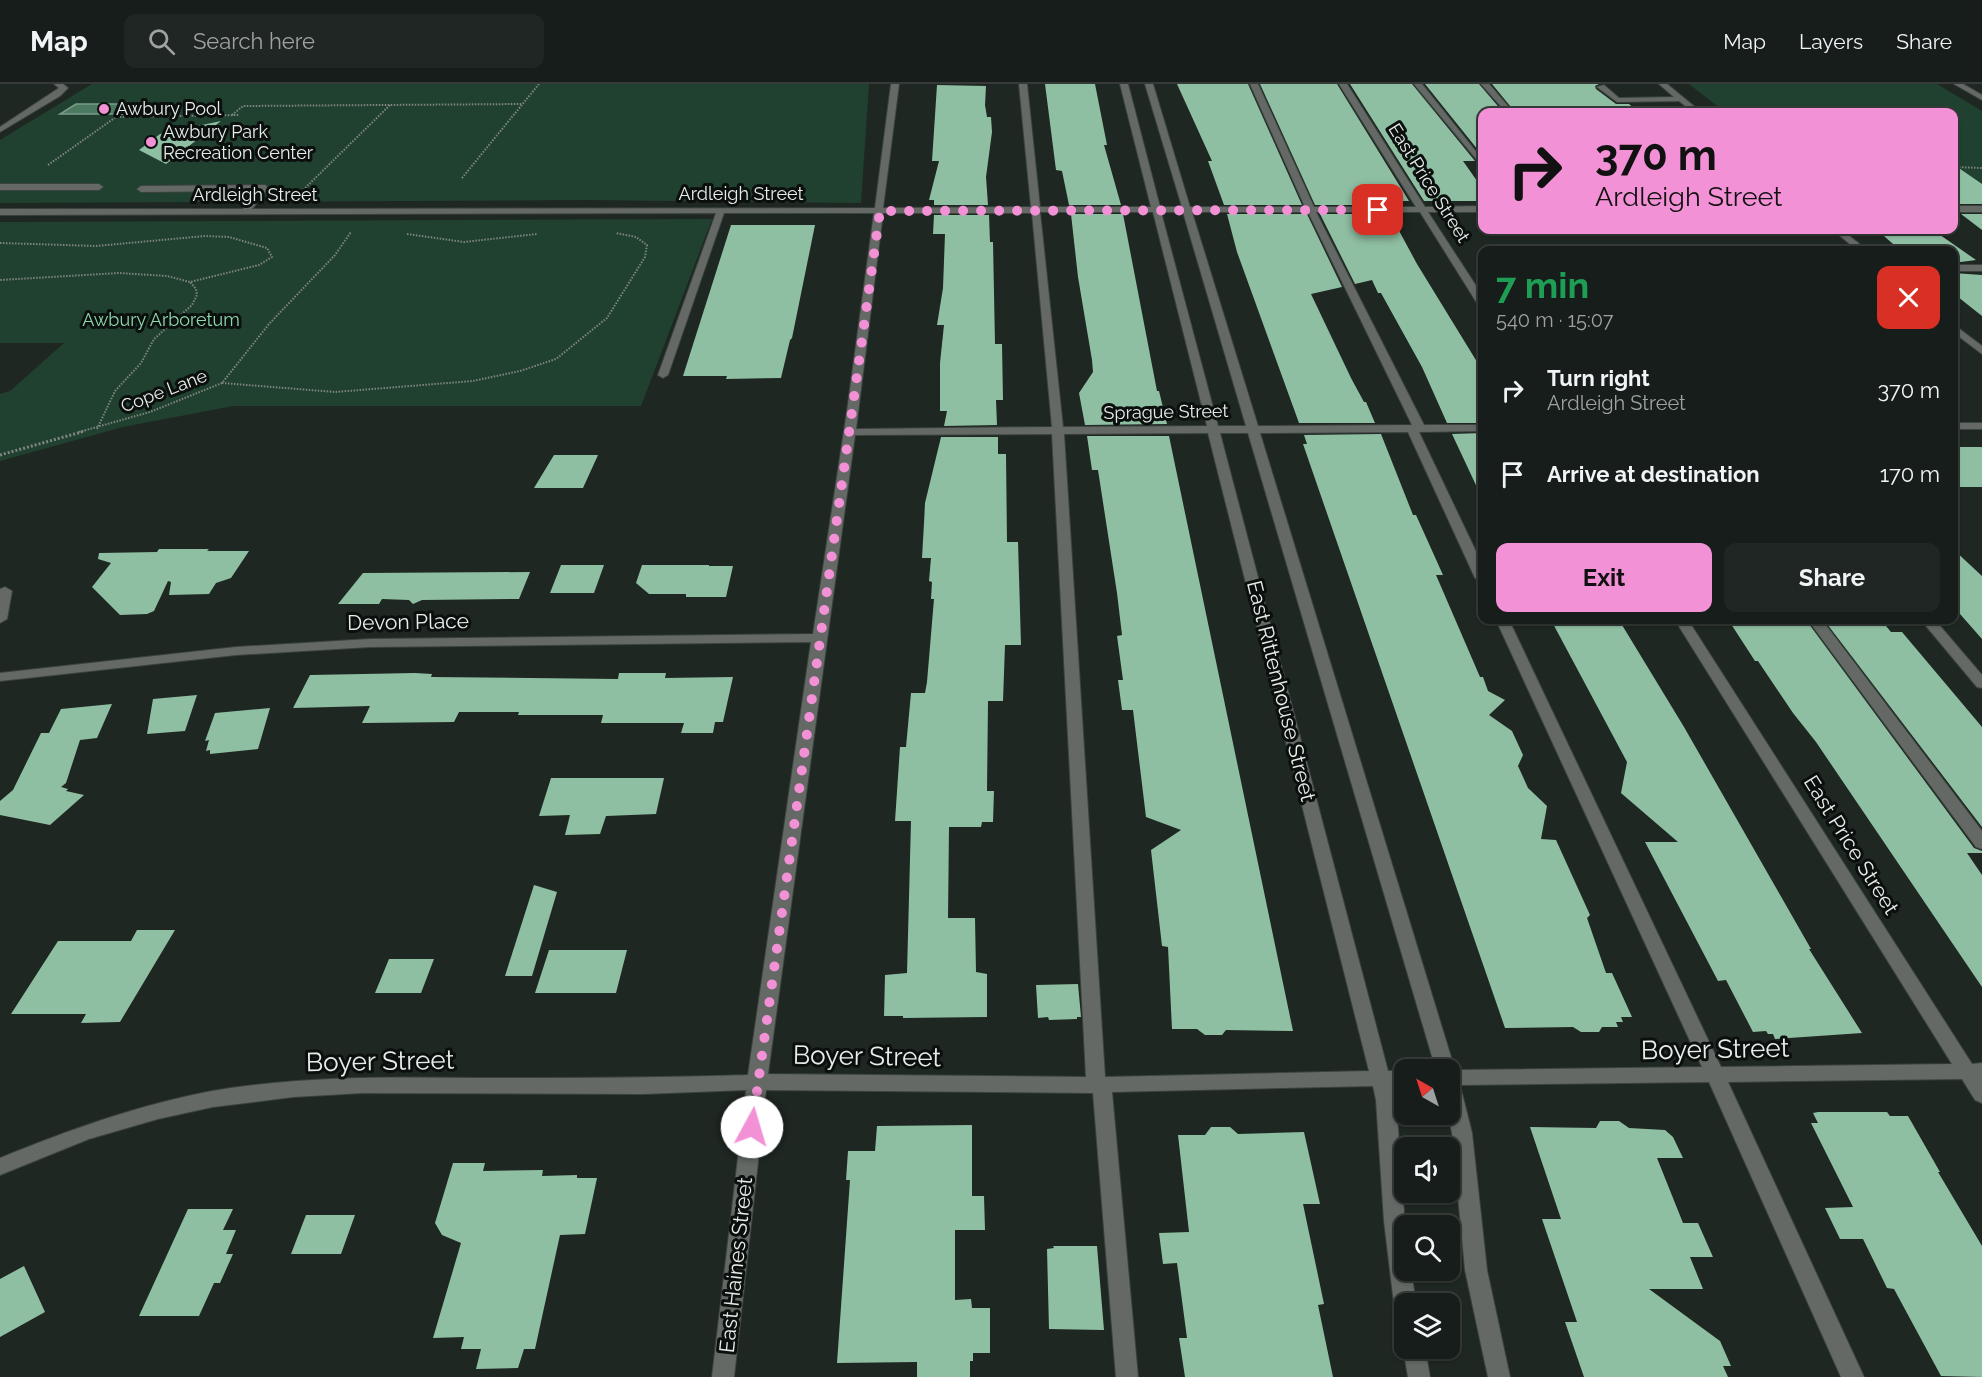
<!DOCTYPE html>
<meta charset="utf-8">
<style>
body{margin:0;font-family:Raleway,sans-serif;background:#202623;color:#f1f3f6;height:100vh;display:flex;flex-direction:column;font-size:22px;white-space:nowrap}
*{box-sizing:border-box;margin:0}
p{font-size:20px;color:#9ea2a2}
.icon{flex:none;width:33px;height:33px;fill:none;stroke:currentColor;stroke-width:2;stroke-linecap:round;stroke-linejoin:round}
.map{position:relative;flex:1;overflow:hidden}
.sheet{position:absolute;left:1478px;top:162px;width:480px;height:378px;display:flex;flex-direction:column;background:#171d1a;border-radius:12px;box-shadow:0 2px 4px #0004,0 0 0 2px #363b39}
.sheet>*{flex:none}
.banner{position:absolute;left:1478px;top:24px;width:480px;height:126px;border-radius:12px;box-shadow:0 2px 4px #0004,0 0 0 2px #363b39;background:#f391d6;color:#111;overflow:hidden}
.needle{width:39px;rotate:321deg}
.controls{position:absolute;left:1394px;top:975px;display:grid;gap:12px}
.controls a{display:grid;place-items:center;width:66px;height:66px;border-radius:12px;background:#171d1a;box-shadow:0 2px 4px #0004,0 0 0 2px #363b39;font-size:30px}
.pin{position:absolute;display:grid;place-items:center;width:51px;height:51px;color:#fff;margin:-26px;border-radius:12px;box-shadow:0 3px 9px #0006}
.me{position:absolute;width:66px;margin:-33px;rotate:6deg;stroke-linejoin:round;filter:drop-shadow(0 0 4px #0008)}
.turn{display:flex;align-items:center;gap:21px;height:126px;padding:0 18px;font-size:27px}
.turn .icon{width:78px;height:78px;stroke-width:2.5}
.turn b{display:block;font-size:42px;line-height:51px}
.round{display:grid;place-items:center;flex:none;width:63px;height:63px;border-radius:12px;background:#202623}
.head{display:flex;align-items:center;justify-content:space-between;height:102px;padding:0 18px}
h1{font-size:36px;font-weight:700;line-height:45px;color:#1e9e55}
.action{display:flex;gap:12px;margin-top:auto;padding:12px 18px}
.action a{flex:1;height:69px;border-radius:12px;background:#f391d6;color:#111;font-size:24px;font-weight:700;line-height:69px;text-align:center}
.action a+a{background:#202623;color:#f1f3f6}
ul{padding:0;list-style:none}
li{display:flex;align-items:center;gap:18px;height:84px;padding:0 18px}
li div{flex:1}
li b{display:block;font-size:22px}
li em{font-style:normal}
header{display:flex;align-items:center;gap:36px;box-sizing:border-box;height:84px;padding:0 30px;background:#171d1a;border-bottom:2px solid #363b39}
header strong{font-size:28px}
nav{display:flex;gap:33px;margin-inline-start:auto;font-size:21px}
.search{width:420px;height:54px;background:#202623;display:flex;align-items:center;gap:15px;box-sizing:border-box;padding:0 21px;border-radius:12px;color:#9ea2a2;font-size:22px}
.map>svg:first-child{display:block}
.green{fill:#214130}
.water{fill:#4b7a60;stroke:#7a9c89;stroke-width:1.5}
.building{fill:#8fbfa3}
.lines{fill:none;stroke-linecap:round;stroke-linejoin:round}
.minor-casing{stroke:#3b433e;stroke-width:2}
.path-far1{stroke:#7f8681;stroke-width:2;stroke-dasharray:1.5 1.5;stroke-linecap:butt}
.path{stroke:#7f8681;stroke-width:3;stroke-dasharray:2 2;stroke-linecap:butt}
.minor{fill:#646966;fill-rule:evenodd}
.route{stroke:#f391d6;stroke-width:10;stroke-dasharray:0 18}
.poi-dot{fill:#f391d6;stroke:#0b0f0d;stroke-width:2}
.labels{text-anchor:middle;stroke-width:6;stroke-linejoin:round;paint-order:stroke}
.far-poi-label{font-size:18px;fill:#e7ede9;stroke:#0b0f0d;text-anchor:start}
.far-street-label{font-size:18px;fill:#e7ede9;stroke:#0b0f0d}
.far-park-label{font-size:18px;fill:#8dd8ae;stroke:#0b0f0d}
.street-label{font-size:21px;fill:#e7ede9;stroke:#0b0f0d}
.near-street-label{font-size:26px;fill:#e7ede9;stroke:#0b0f0d}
</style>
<header>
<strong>Map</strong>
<div class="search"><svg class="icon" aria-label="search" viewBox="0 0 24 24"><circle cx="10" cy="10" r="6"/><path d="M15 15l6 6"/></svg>Search here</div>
<nav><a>Map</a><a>Layers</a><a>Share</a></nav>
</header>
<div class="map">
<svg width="1982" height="1293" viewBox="0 0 1982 1293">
<rect width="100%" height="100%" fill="#1f2722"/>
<path class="green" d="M92 0H869L861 119 586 116 0 119V56Z
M1689 0H1937L1982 27V114H1953V28H1725Z
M712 135 641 322H233L123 343 0 377V310L10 307 64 259H0V138Z"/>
<path class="water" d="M76 20H147L132 30H60Z"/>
<path class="building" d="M1045 0H1095L1107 61H1104L1121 121H1069L1062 87 1056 86Z
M1177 0H1248L1302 121H1224L1208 77H1212Z
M1260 0H1337L1409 117H1382L1384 121H1315Z
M1350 0H1412L1475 77H1463L1482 104V117H1424Z
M1425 0H1479L1503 28H1482V71Z
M1492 0H1599L1595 2 1596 5 1616 20H1629L1638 28H1515Z
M937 1 986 2 985 21 987 33H991L992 48 986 93 988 121H934V116H929L939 77H932Z
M221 37 166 80 139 66 160 50Z
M1953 80 1982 100V120H1953Z
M1071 130H1123L1157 307H1159L1167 340 1085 341 1079 309 1093 288 1092 276 1078 193Z
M1227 130H1307L1342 203 1311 210 1351 294 1364 318H1366L1375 339H1299L1237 168Z
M1320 130H1390L1417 180 1482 286V339H1447L1422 283 1381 209H1378L1372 196 1355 200Z
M1961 130H1982V146Z
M934 131H989L990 158H993L995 260H1002L1003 316H996L997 341 944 342 947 327H940V279L944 241H937L943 204 945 150H933Z
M731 141H815L792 254 790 256 781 294 726 295 727 292H683Z
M1877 146H1933L1976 176 1953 179V166H1900Z
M1953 189 1982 191V232L1953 209Z
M1482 349V414L1452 350Z
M1381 350 1413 431H1416L1443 491H1436L1480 593H1483L1488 607 1505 616 1489 631 1512 647 1523 671 1518 682 1528 704 1547 722 1541 755 1556 756 1590 831 1587 834 1606 889H1612L1632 933H1621L1623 938H1616L1618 943H1602L1599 948H1581L1573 943 1505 944 1303 360H1307L1304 351Z
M1087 352H1169L1293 947 1226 946 1222 951H1205L1197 945H1172L1168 863 1162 862 1151 766 1181 746 1146 733 1133 626H1122L1118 596H1123L1117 552 1122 551 1117 509 1098 386H1092Z
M941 353H998V370H1006L1007 458H1018L1021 561H1005L1003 617H988L987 707H994L993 738H982L981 743H949L948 834H975L976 888 987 890V933L903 934V932H884L885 891 907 889 911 737H895L900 663H906L911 609H925L927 598 934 515H931L932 498 929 497 931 474H922L924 439 925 419Z
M1953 363H1982V403H1953Z
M554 371H598L583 404H534Z
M159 465H209L207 467H249L231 494 216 499 209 510 169 511 171 498 168 497 154 527 147 530 120 531 92 503 111 479 98 475 99 469 157 468Z
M1953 465 1982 492V555L1953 522Z
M561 481H604L594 509H550Z
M642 481H709V482H733L726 513H686V510H649L636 499Z
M530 488 519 515 422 516 413 520 409 516 382 515 379 520H338L363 489Z
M1551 536H1619L1684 643 1811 865H1809L1862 949 1775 955 1773 950H1768L1766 947 1753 948 1726 896 1718 897 1645 758H1678L1621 709 1627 678Z
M1733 536H1806L1974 764 1982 767V769H1967L1982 791V903L1816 658 1793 629 1758 577H1755L1731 540H1736Z
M1824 536H1881L1891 548H1902L1982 643V743Z
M415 589 432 590 431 593 618 595 619 589H666L665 594 733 593 723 638H715L713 649H681L684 639H601L603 631H518L519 628H459L454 638 362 639 370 622 293 624 310 591Z
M197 611 185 647 147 650 153 615Z
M112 620 97 654 80 656 66 699 61 703 68 705 66 707 84 711 50 741 0 731V717L13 706 41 649H49L61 625Z
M270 624 258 665 210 670V666L206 667 209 656 205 657 215 629Z
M551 694H664L656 730 606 732 600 750 565 751 570 731 539 732Z
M534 801 557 808 532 892H505Z
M137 846H175L120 938 81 939 86 930H11L58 857H131Z
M549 866H627L616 909H535Z
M389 875H434L421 909H375Z
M1078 900 1081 933H1077V935L1049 936 1048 933 1038 934 1036 901Z
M1818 1028H1887L1890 1032H1908L1940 1088H1938L1982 1162V1293L1941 1292 1894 1205 1887 1204 1863 1155H1840L1825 1124 1853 1123 1811 1039H1818L1813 1029Z
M1600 1037H1619L1629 1044 1665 1046 1673 1053 1683 1074H1657L1683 1139H1698L1713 1173H1690L1703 1205H1649L1720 1257 1731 1282H1723L1728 1293H1584L1565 1238H1577L1542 1135H1561L1530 1043 1596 1044Z
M972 1041V1112H984L985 1146H955V1216L971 1215 972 1224H990V1269H973V1277H970V1293H917V1278L837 1279 850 1096H846L848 1067H875L877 1042Z
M1211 1043H1230L1238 1050 1304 1048 1320 1120H1303L1324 1220 1318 1221 1333 1293H1185L1179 1254H1187L1177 1179 1163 1180 1159 1149 1189 1148 1178 1051H1205Z
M453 1079H485L483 1087 543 1086 542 1092 577 1091V1094H597L585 1150 560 1151 535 1265H524L518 1284 476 1285 481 1265H461L464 1253 433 1254 461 1159 442 1151 435 1139Z
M188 1125H233L223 1146H236L226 1170H233L220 1199H214L199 1232H139Z
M306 1131H355L341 1170H291Z
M1053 1162H1097L1104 1246 1049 1245 1047 1165 1054 1164Z
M24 1182 45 1228 0 1253V1195Z"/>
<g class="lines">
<g class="minor-casing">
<path id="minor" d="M54 0H63L68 4 60 12 0 48V43L59 4Z
M891 0H899L883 124 1031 123 1019 0H1027L1040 123H1151L1120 0H1128L1160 123H1182L1145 0H1153L1190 123H1305L1250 0H1258L1314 123H1416L1339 0H1347L1425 123 1482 122V128H1428L1482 211V222L1477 219 1420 128H1316L1424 341H1482V347L1419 348 1482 480V498L1475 494 1408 348 1260 349 1455 986 1702 983 1496 536H1509L1721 983 1952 980 1675 536H1688L1972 980 1982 979V1019L1975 1016 1962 995 1728 998 1864 1293H1841L1709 998 1460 1001 1472 1049 1487 1186 1510 1293H1488L1465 1186 1452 1049 1448 1030 1449 986H1436L1248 349H1220L1388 987 1404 986V1002H1392L1396 1016 1405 1142 1404 1186H1411L1416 1220H1404V1230L1397 1227 1394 1220 1384 1137 1376 1016 1373 1002 1112 1008 1138 1293H1116L1093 1009 766 1006 734 1293H712L746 1006 644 1010 363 1009 293 1013 213 1023 158 1035 89 1055 0 1091V1074C69 1046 138 1021 212 1007 299 992 388 993 475 994 567 994 657 994 748 991L811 558 370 563 236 571 0 597V589L236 563 370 555 813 550 847 327 874 129H724L668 291 663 294 658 291 716 129 0 131V125H243L258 107 141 108 137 105 141 102 265 101 269 104 252 125 875 124ZM1040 128H1153L1207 342 1063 343ZM1161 128H1183L1246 342H1218ZM1192 128H1308L1412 341 1258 342ZM883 129H1032L1052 343 856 345ZM1208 349 1369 987 1105 993 1064 350ZM1052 350 1086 993 768 990 855 351Z
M1414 0H1422L1482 75V82Z
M1481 0H1489L1513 28H1506Z
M1659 0H1667L1701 28H1693L1679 17 1617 18 1597 3 1604 1 1619 14 1674 13Z
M1954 0H1963L1982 11V16Z
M0 100H99L103 103 99 106H0Z
M1953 122H1982V128H1953Z
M1833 146H1842L1867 166H1857Z
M1953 181H1982V187H1953Z
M1953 240 1982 262V270L1953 248Z
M1953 339H1982V345H1953Z
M5 503 12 507 7 535 0 539V505Z
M1808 536H1822L1982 747V765L1976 763Z
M1921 536H1935L1982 591V604L1977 603Z
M1404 1261V1264H1425L1430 1293H1408L1403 1264Z"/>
</g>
<path class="path-far1" d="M232 31 243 22 522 20
M48 81 116 33 239 31
M1953 83 1982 84
M462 94 539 0
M303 106 390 21
M407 150 464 158 537 150
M0 159 96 162 205 152 229 153 267 164 272 173 259 181 190 198 167 192 119 189 0 196
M222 299 335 308 473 297 520 287 556 275 607 234 645 173 647 161 636 153 616 149
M97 345 115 307 141 279 154 255 192 221 197 211 196 205 190 198
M79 348 150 328 222 299 269 240 335 171 351 148"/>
<path class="path" d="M0 371 85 347"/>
<use href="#minor" class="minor"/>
</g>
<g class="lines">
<path class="route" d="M752 1043 880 127 1378 126"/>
</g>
<g class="poi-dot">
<circle cx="104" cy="25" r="6"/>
<circle cx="151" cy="58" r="6"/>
</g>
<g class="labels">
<g class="far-poi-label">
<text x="116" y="31">Awbury Pool</text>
<text x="163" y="54">Awbury Park<tspan x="163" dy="21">Recreation Center</tspan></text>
</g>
<g class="far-street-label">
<text transform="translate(1429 99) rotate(58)" y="6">East Price Street</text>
<text x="741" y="116">Ardleigh Street</text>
<text x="255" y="117">Ardleigh Street</text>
<text transform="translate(164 307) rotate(-21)" y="6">Cope Lane</text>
<text transform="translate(1166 328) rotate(-1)" y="6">Sprague Street</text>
</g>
<g class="far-park-label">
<text x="161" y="242">Awbury Arboretum</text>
</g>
<g class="street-label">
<text transform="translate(408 538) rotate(-1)" y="7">Devon Place</text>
<text transform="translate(1281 607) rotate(76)" y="7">East Rittenhouse Street</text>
<text transform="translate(1851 761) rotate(58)" y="7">East Price Street</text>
<text transform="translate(736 1181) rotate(-84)" y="7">East Haines Street</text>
</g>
<g class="near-street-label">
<text transform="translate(1715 965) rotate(-1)" y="9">Boyer Street</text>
<text transform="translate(867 972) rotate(1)" y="9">Boyer Street</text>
<text transform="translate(380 977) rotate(-1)" y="9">Boyer Street</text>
</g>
</g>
</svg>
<div class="controls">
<a><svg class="needle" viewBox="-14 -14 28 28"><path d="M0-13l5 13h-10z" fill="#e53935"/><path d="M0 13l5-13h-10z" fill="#9ea2a2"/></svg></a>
<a><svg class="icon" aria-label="sound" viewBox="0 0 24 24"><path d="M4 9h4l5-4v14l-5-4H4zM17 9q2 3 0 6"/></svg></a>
<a><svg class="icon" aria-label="search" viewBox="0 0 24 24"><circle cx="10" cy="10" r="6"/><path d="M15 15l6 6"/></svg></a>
<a><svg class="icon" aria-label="layers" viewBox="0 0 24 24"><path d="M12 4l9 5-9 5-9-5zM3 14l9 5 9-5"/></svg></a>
</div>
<div class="pin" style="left:1378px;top:126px;background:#d93025"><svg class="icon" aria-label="arrive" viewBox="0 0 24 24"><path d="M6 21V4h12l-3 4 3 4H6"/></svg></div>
<svg class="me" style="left:752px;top:1043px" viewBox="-20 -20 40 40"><circle r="19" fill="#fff"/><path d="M0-13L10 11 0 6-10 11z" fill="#f391d6"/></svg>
<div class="banner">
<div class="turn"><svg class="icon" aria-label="right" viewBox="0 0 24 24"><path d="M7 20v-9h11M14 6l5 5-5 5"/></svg><div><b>370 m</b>Ardleigh Street</div></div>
</div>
<section class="sheet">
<div class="head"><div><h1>7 min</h1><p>540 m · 15:07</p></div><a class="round" style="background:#d93025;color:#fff"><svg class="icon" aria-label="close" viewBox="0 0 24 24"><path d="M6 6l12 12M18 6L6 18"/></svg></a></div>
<ul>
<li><svg class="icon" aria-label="right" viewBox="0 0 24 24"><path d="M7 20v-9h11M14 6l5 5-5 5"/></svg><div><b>Turn right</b><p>Ardleigh Street</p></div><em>370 m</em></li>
<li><svg class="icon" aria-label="arrive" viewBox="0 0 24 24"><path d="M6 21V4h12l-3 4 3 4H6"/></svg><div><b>Arrive at destination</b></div><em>170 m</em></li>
</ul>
<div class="action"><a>Exit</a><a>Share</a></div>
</section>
</div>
